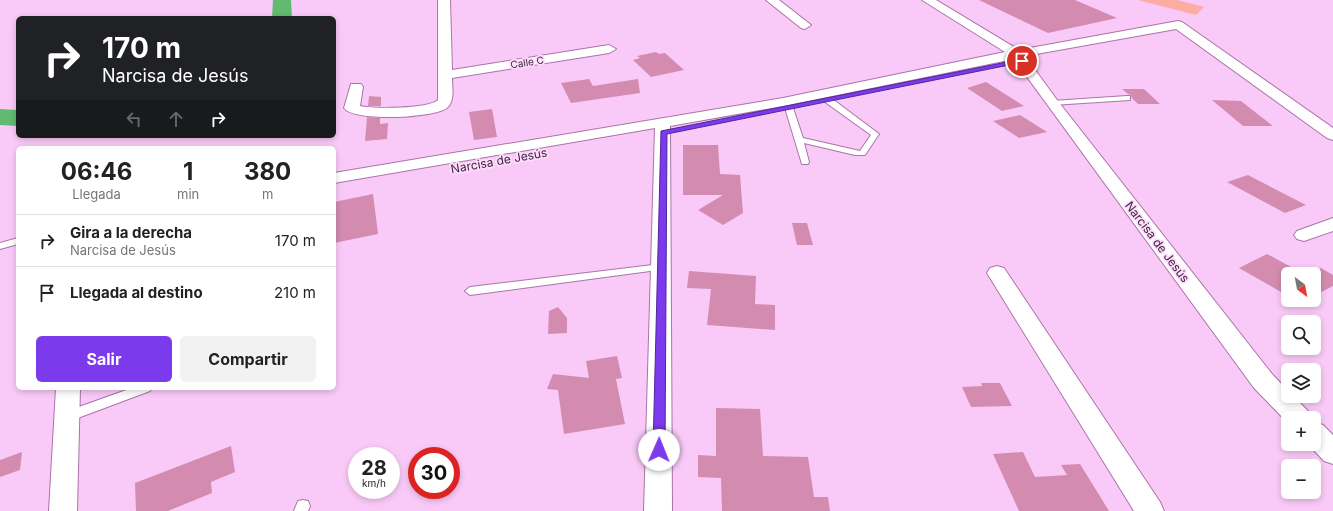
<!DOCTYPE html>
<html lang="es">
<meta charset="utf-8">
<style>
body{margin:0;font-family:Inter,sans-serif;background:#f2f2f2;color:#222;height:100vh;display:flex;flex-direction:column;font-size:15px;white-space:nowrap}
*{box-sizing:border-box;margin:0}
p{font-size:13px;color:#767676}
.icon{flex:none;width:22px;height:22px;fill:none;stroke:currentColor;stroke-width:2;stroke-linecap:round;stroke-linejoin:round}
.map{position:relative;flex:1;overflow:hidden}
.drawer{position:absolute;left:16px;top:146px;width:320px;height:244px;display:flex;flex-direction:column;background:#fff;border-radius:6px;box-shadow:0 2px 6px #0003}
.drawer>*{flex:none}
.guide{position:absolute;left:16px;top:16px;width:320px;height:122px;border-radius:6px;box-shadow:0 2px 6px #0003;background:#202124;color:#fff;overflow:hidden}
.needle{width:26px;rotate:148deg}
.fabs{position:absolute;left:1281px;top:267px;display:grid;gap:8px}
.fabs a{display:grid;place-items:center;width:40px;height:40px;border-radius:6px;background:#fff;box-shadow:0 2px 6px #0003;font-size:20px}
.speed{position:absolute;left:348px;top:447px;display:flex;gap:8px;font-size:20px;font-weight:700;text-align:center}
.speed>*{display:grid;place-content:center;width:52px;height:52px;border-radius:50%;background:#fff;box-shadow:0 2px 6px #0003;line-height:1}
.speed small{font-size:10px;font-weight:400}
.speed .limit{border:6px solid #d22;background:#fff;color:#111}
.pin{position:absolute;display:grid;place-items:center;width:34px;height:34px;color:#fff;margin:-17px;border:2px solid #fff;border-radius:50%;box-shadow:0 1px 4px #0007}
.me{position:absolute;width:44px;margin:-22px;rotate:1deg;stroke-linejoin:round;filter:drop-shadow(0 0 3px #0008)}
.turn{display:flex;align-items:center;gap:14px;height:84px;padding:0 20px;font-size:18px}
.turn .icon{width:52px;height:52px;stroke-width:2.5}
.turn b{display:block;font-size:28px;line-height:34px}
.lanes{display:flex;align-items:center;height:38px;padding:0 20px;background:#0003;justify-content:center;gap:20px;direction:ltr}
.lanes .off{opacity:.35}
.eta{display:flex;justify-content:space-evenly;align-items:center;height:68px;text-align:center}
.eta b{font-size:24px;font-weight:700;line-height:28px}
.action{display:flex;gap:8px;margin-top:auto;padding:8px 20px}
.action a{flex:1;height:46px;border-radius:6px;background:#7c3aed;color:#fff;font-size:16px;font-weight:700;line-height:46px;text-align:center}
.action a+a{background:#f2f2f2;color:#222}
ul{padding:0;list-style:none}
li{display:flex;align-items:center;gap:12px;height:52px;padding:0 20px;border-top:1px solid #e0e0e0}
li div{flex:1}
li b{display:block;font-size:15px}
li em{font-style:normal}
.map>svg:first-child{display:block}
.green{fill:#fcaca2}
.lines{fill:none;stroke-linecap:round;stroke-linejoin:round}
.river{fill:#62b970;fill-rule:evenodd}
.building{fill:#d38cb0}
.service-casing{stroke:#aa74a8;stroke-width:2}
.minor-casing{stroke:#aa74a8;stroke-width:2}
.service{fill:#fff;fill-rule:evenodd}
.minor{fill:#fff;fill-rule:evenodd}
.route{fill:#7c3aed;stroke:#51269a}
.labels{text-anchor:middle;stroke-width:3.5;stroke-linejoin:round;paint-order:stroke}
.far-street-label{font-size:10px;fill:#3e273d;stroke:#ffdcfd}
.street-label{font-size:12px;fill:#3e273d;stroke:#ffdcfd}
</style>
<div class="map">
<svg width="1333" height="511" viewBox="0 0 1333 511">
<rect width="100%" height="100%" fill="#f9caf7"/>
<path class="green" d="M1138 0H1177L1204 7 1196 15Z"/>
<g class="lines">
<path class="river" d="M273 0H291L292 18H272Z
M0 109 18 110V126L0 125Z"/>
</g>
<path class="building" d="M979 0H1075L1117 18 1048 33Z
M656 52 659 54 665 53 684 70 651 77 633 60 640 58 637 56Z
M589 79 593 86 638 79 640 93 571 103 561 83Z
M986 82 1024 106 1002 111 967 88Z
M1122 89H1144L1160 104H1138L1132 98 1131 95 1128 94Z
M369 96 381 97V106H368Z
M1212 100 1241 101 1273 126H1243Z
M492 109 497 137 474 140 469 112Z
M1020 115 1047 132 1019 138 993 121Z
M367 117 380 118V124L388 123 387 139 365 141Z
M683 145H718L720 174 740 175 743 213 723 225 698 210 723 195H683Z
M1248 175 1306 205 1285 213 1227 182Z
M373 194 378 234 334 243V202Z
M792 223H807L813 245H797Z
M1267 254 1304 274H1288V296L1239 268Z
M1321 268 1333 275V286L1314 296V274H1311Z
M689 271 756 276 755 304 775 305V330L707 325 711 289 687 288Z
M558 307 567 318V333L548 334 549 311Z
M617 356 622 378 616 379 625 424 564 434 558 390 547 389 553 374 589 378 586 361Z
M981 383H1000L1012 406 971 407 962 387 982 386Z
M716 408 760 409 763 456 808 457 814 497H828L830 511H722L721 478 698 477V455L716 456Z
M231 446 235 472 211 482 212 493 168 511H136L135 483Z
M22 452 20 470 0 477V460Z
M1023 452 1035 477 1067 475 1061 465 1080 464 1109 511H1019L993 454Z"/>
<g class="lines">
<g class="service-casing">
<path id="service" d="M1127 96H1130V100L1052 105 1048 103 1052 101Z
M825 98H831L879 134 865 155H855L804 143 809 162 808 164H802L785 108 786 106H792L793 108 803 138 860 151 871 135 825 102Z
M18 238V244L0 249V243Z
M661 264 666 267 665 269 470 295 465 291 470 287Z
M132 388H152L150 391 67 422 62 421 61 417 62 413Z
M303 500 308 501 310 506 308 511H294L298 501Z"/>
</g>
<g class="minor-casing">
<path id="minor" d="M438 0H450L452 70 609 45 616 49 609 53 452 78C452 88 455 101 447 108 434 118 354 122 344 108L351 84H361L363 87 360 106C373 109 429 109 438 100Z
M766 0H779L811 25 805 29 801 28Z
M922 0H936L1019 50 1178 21 1182 22 1333 128V140L1327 138 1176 29 1025 56 1057 100 1272 374 1288 391V396H1293L1308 411 1312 418H1288V423L1254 388 1014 59 783 106 670 126 672 511H644L655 128 334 183V173L783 98 1005 52Z
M1333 218V231L1304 241 1297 239 1294 235 1297 231Z
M997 266 1004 268 1160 502 1164 511H1134L987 273 990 268Z
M56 388H80L77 511H49Z
M1314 422 1323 425 1333 435V464L1324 461 1308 444H1314Z"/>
</g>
<use href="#service" class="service"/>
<use href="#minor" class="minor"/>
</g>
<path class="route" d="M1022 59 1025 61 1024 62 667 134 665 450 663 454 659 455 654 454 653 450 661 131Z"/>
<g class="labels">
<g class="far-street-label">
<text transform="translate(527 62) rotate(-9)" y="4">Calle C</text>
</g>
<g class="street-label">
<text transform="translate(499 161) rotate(-10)" y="4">Narcisa de Jesús</text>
<text transform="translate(1157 242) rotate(53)" y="4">Narcisa de Jesús</text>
</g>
</g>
</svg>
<div class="fabs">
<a><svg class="needle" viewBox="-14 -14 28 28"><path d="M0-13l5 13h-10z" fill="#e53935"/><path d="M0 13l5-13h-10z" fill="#767676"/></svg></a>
<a><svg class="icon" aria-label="search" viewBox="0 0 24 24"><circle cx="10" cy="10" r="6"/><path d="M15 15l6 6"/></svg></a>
<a><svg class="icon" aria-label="layers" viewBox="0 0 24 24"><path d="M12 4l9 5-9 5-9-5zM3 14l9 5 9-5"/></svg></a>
<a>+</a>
<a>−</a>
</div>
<div class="speed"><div>28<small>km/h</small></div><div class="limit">30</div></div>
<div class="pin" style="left:1022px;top:61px;background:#d93025"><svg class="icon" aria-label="arrive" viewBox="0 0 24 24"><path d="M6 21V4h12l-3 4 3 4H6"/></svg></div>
<svg class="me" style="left:659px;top:450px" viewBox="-20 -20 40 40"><circle r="19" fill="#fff"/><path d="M0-13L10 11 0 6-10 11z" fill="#7c3aed"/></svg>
<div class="guide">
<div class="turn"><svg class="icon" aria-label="right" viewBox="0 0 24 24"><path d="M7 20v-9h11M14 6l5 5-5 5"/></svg><div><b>170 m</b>Narcisa de Jesús</div></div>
<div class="lanes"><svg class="icon off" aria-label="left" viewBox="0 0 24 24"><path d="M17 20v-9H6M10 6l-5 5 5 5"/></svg><svg class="icon off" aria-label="ahead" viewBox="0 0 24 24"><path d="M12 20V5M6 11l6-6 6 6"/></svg><svg class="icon" aria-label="right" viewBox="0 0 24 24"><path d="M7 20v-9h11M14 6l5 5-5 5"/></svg></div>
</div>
<section class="drawer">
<div class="eta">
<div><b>06:46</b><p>Llegada</p></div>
<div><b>1</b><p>min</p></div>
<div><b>380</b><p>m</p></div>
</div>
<ul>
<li><svg class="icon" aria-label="right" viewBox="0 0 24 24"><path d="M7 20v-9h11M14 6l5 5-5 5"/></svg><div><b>Gira a la derecha</b><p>Narcisa de Jesús</p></div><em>170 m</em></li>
<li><svg class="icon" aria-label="arrive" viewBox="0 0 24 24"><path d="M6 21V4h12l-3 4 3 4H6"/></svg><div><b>Llegada al destino</b></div><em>210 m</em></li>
</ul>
<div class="action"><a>Salir</a><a>Compartir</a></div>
</section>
</div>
